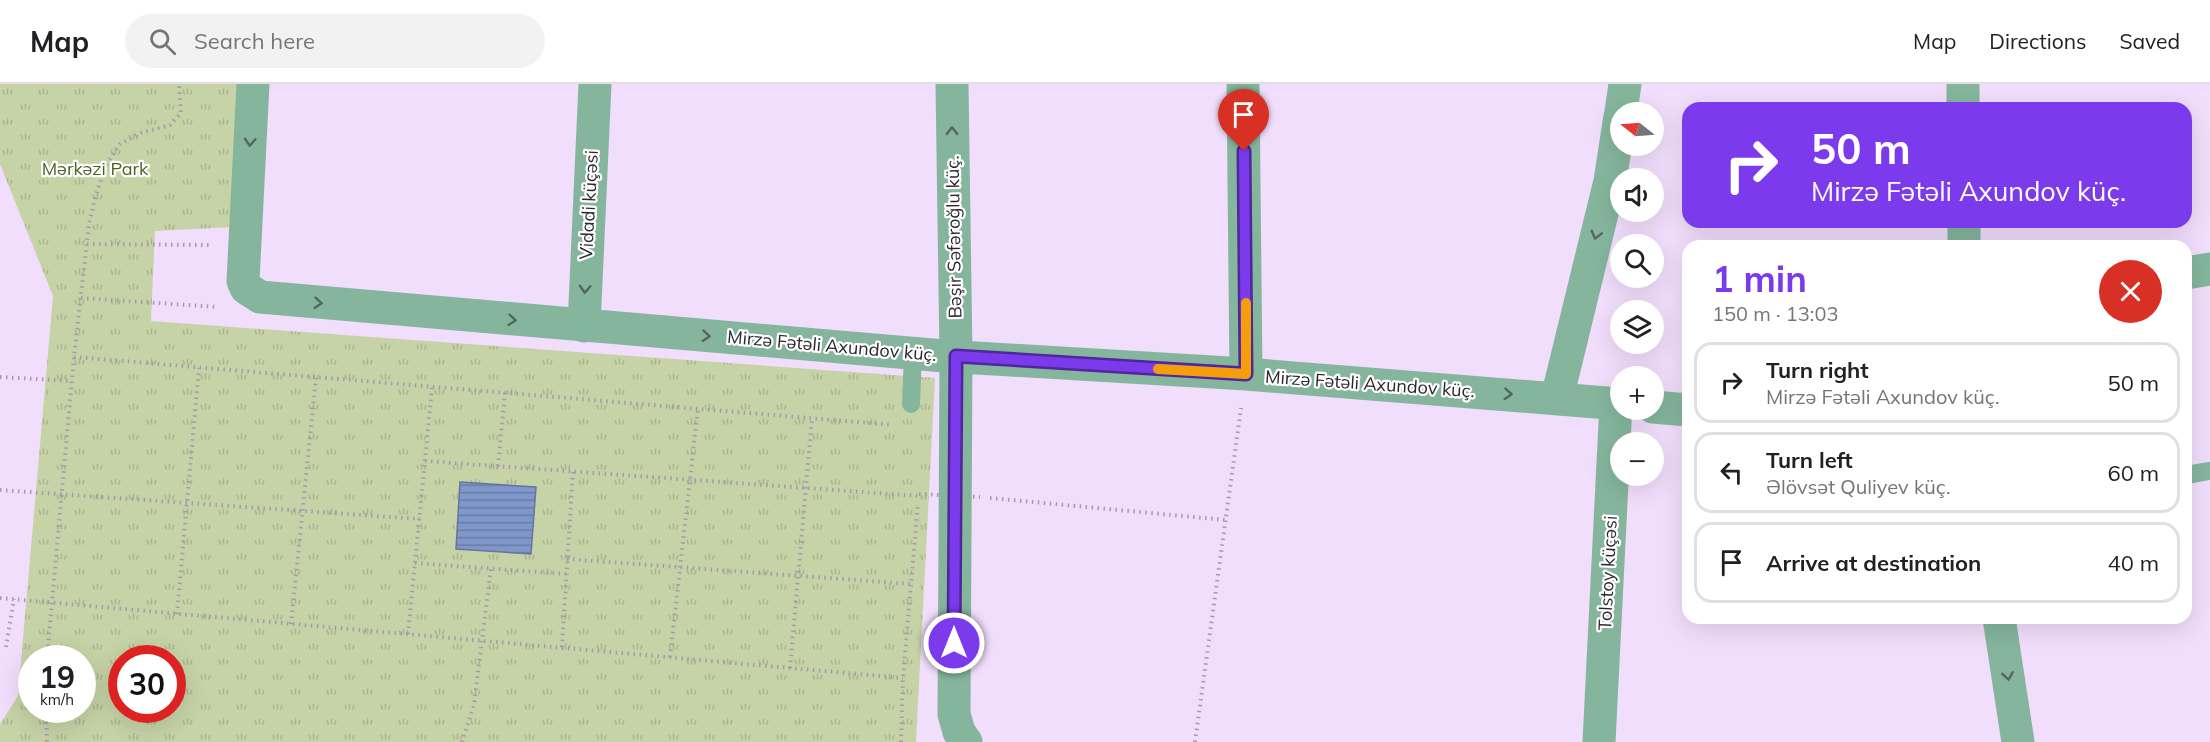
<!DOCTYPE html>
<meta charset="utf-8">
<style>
body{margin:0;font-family:Mulish,sans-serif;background:#f2f2f2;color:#202124;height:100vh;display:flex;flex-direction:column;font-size:22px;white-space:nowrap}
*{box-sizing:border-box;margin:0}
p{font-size:20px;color:#757577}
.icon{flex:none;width:33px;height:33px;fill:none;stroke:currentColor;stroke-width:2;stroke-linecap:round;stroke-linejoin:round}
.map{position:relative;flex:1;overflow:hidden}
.panel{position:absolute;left:1682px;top:156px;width:510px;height:384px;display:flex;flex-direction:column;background:#fff;border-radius:18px;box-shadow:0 6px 24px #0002}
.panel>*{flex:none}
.hud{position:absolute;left:1682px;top:18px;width:510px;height:126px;border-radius:18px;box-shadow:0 6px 24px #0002;background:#7c3aed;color:#fff;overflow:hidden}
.needle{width:39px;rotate:287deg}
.buttons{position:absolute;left:1610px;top:18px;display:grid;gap:12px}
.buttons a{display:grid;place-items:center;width:54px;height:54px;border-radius:50%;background:#fff;box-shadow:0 6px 24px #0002;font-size:30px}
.speed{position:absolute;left:18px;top:561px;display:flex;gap:12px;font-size:30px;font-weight:700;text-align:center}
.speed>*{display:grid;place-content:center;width:78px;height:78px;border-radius:50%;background:#fff;box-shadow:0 6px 24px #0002;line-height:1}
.speed small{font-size:15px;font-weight:400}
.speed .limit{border:9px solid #d22;background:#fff;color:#111}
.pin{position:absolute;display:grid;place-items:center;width:51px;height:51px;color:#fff;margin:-62px -26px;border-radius:50% 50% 50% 0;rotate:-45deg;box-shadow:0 0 6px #0007}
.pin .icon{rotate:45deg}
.me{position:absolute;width:66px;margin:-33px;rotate:0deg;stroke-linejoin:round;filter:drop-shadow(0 0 4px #0008)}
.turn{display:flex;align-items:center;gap:21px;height:126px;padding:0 30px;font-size:27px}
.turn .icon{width:78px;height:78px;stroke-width:2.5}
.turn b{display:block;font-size:42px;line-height:51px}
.round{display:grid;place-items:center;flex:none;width:63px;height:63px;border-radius:32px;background:#f2f2f2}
.head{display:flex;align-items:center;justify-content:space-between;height:102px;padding:0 30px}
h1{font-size:36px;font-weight:700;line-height:45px;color:#7c3aed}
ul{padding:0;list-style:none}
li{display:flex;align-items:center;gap:18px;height:81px;margin:0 12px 9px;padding:0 18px;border:3px solid #e0e0e0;border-radius:18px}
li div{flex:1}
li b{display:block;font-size:22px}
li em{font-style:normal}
header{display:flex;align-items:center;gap:36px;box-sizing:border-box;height:84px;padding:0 30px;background:#fff;border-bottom:2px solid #e0e0e0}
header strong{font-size:28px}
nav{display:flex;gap:33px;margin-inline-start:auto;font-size:21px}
.search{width:420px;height:54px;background:#f2f2f2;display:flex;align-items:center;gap:15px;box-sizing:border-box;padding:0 21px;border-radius:33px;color:#757577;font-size:22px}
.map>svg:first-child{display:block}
.grass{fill:url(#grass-tufts);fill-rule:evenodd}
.water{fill:url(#water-rules);stroke:#66759c;stroke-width:1.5}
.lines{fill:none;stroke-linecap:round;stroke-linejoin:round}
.path{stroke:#a798af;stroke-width:4;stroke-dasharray:1.5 4.5;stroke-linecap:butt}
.lane{stroke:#85b69d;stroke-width:18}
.street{stroke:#85b69d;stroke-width:33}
.path-bridge{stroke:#a798af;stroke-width:4;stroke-dasharray:1.5 4.5;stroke-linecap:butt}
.oneway{stroke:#546661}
.route-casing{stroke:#51269a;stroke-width:15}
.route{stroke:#7c3aed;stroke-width:10}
.slow{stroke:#f59e0b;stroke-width:10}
.labels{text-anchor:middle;stroke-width:4.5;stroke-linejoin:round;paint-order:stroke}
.park-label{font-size:18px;fill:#505f1f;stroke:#fff}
.street-label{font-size:18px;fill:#2c2530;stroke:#fff}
</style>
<header>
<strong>Map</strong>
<div class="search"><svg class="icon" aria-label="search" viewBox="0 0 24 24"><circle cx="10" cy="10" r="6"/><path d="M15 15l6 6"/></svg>Search here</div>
<nav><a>Map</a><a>Directions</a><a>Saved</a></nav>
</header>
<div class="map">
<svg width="2210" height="658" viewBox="0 0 2210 658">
<defs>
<pattern id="grass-tufts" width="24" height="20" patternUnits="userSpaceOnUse" patternTransform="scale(1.5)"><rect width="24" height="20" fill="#c6d3a6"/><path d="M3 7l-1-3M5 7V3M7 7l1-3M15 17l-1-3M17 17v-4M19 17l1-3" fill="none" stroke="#aab58f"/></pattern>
<pattern id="water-rules" width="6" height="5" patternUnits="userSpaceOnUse" patternTransform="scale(1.5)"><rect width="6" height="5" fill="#7f97cb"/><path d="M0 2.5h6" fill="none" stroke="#687ba5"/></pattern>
</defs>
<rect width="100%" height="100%" fill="#f1defc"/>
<path class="grass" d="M0 0H243L234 143 155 147 151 237 935 294 916 658H0V640L18 612 53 212 0 80ZM32 574H82V626H32ZM122 574H172V626H122Z"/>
<path class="water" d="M460 398 536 403 531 470 456 465Z"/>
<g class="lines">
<path class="path" d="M87 160 212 161
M81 214 218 223
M74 273 893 341
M0 293 72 297
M425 377 919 412
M498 382 505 309
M0 406 420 435
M990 414 1226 436
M567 475 911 500
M415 479 566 490
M0 514 903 594
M177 530 199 284
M291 540 316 294
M408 550 432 304
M6 563 14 515
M562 563 573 387
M670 573 698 325
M47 574 74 273 89 139 96 111 106 81 120 60 141 49 170 41 181 29 179 0
M790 584 812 334
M46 626 47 658
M462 658 474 621 491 484
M901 658 903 594 918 419
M1195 658 1241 324"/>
<path class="lane" d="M911 320 913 269
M2186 391 2210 387"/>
<path class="street" d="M253 0 243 197 246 204 260 213 944 272 1246 290 1620 320
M952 0 956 272 954 630 959 648 966 658
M1243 0 1246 290
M1963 0V24
M1621 28 1625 0
M1964 138V162
M2186 189 2210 185
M584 242 595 0
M1557 314 1610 97 1620 32
M1653 323 1688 326
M1999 534 2018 658
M1599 658 1616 319"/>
<path class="path-bridge" d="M919 410 980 413"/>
</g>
<defs><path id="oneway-chevron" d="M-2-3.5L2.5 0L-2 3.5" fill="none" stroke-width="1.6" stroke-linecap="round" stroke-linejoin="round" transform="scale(1.5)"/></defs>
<g class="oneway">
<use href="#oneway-chevron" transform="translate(952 47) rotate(-91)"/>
<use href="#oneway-chevron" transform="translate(250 58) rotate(93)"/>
<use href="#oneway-chevron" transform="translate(1596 151) rotate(104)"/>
<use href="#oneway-chevron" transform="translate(585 205) rotate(93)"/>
<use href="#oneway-chevron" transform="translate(318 219) rotate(5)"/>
<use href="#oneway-chevron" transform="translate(512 236) rotate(5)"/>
<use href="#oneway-chevron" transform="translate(706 252) rotate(5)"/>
<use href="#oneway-chevron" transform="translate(1508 310) rotate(4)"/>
<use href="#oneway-chevron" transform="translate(2008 592) rotate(81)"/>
</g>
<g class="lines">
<g class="route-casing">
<path id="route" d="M954 559 956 272 1246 290 1244 67"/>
</g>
<use href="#route" class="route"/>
<path class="slow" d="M1158 285 1246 290V219"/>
</g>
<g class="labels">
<g class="park-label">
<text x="95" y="91">Mərkəzi Park</text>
</g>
<g class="street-label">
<text transform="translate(589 121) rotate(-87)" y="6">Vidadi küçəsi</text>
<text transform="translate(954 153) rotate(-91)" y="6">Bəşir Səfəroğlu küç.</text>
<text transform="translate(832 262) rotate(5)" y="6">Mirzə Fətəli Axundov küç.</text>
<text transform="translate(1370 300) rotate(4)" y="6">Mirzə Fətəli Axundov küç.</text>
<text transform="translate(1608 489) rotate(-87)" y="6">Tolstoy küçəsi</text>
</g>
</g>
</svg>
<div class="buttons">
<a><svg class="needle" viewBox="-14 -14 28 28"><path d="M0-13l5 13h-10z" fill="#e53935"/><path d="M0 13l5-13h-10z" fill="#757577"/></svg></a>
<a><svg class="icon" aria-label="sound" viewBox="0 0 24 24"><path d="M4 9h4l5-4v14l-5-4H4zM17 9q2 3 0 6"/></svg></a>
<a><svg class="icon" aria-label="search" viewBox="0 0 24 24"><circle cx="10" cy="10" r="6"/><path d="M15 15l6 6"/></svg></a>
<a><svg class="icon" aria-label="layers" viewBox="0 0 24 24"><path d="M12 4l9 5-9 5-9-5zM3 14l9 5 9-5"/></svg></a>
<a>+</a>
<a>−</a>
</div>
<div class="speed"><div>19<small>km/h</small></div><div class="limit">30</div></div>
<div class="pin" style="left:1244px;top:67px;background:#d93025"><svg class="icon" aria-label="arrive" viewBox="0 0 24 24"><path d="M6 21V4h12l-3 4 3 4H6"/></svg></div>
<svg class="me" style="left:954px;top:559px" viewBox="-20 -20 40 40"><circle r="17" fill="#7c3aed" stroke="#fff" stroke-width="3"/><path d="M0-11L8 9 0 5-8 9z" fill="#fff"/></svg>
<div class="hud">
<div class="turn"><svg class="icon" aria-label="right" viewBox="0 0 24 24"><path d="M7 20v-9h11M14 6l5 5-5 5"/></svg><div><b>50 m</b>Mirzə Fətəli Axundov küç.</div></div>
</div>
<section class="panel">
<div class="head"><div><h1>1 min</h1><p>150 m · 13:03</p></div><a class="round" style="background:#d93025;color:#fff"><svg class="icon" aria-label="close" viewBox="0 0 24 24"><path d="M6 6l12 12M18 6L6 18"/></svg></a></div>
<ul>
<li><svg class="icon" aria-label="right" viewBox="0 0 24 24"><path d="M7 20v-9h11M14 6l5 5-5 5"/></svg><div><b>Turn right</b><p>Mirzə Fətəli Axundov küç.</p></div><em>50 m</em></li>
<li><svg class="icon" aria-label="left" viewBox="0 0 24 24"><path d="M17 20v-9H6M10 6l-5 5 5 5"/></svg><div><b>Turn left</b><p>Əlövsət Quliyev küç.</p></div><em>60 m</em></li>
<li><svg class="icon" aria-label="arrive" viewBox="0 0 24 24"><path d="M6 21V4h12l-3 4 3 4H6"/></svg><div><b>Arrive at destination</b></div><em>40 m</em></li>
</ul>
</section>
</div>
